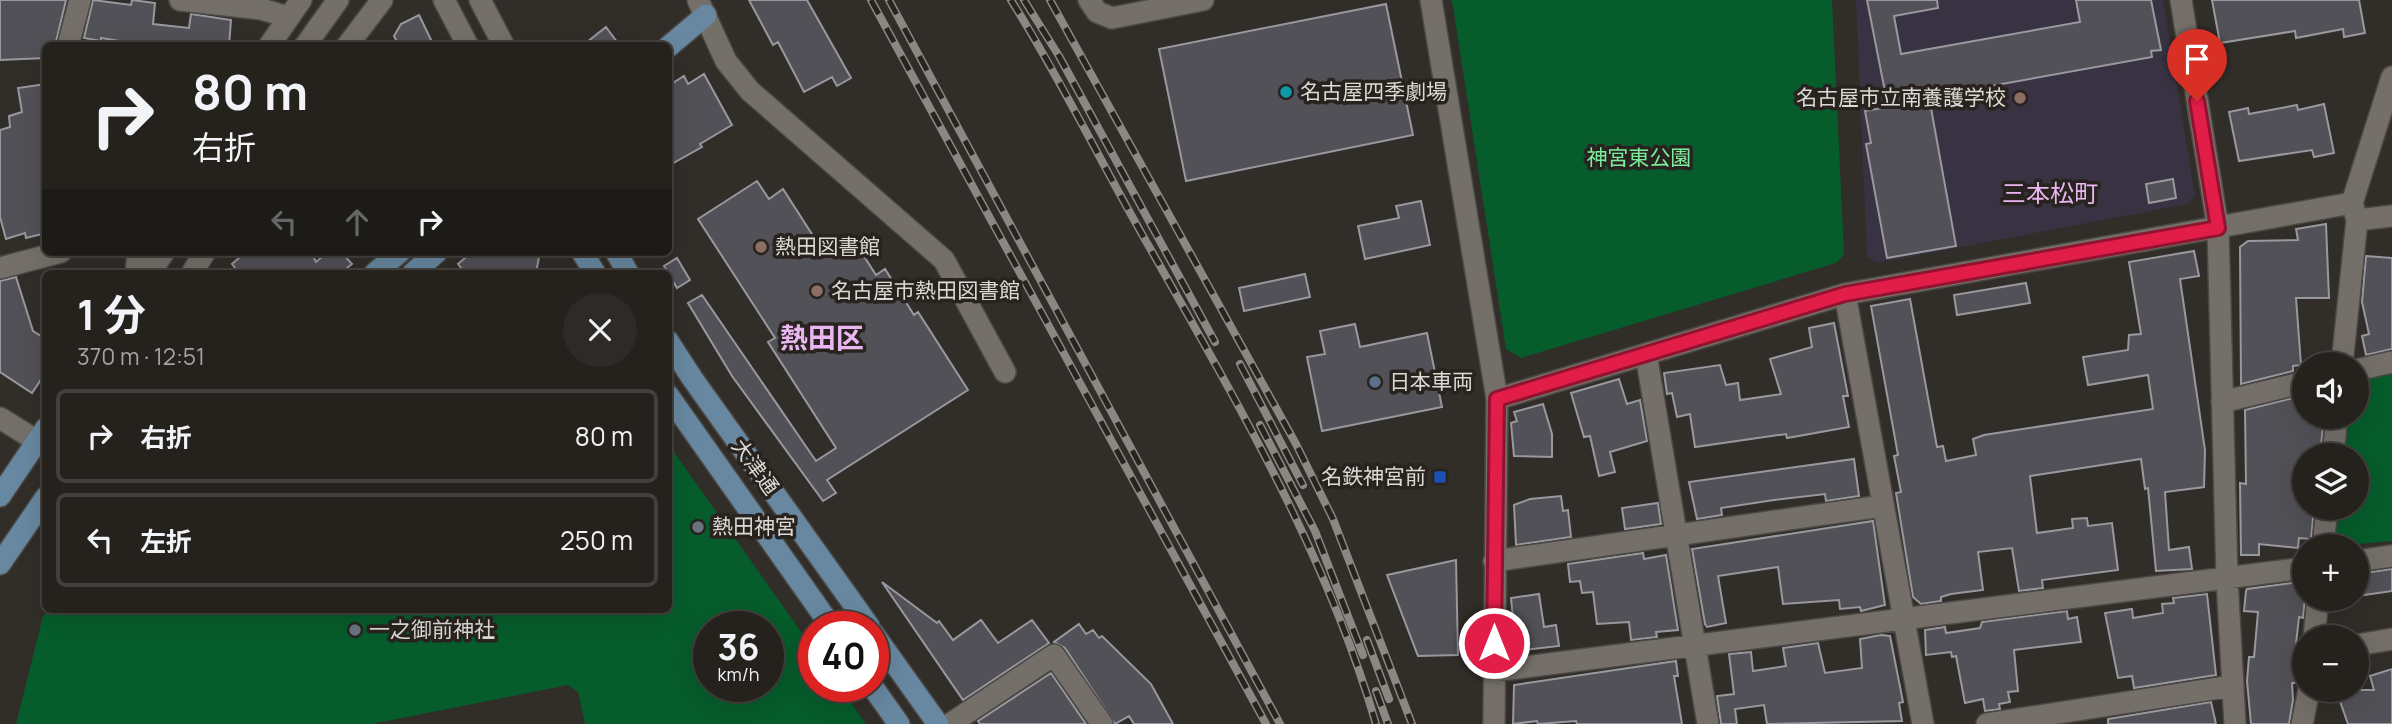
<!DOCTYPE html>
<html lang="ja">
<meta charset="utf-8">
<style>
body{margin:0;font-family:Manrope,"Noto Sans JP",sans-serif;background:#2d2a27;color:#f1f3f6;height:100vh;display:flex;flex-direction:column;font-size:26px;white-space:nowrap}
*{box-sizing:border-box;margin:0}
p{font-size:23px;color:#a3a4a4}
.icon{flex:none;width:38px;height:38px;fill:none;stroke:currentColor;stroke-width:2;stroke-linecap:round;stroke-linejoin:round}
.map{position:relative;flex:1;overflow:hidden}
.details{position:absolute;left:42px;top:270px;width:630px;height:343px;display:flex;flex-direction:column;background:#25221e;border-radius:10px;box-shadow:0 7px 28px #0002,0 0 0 2px #423f3c}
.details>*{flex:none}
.banner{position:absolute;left:42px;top:42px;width:630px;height:214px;border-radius:10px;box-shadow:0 7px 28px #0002,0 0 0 2px #423f3c;background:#25221e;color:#f1f3f6;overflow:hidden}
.tools{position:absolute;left:2292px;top:352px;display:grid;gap:14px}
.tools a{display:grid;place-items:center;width:77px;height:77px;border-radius:50%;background:#25221e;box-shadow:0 7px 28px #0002,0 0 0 2px #423f3c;font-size:35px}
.speed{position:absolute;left:693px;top:611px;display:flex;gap:14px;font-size:35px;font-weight:700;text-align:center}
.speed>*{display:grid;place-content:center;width:91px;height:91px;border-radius:50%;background:#25221e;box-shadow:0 7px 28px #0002,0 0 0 2px #423f3c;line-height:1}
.speed small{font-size:18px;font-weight:400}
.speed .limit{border:10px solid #d22;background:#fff;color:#111}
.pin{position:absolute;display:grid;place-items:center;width:60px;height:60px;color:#fff;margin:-72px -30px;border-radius:50% 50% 50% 0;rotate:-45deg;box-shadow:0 0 7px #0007}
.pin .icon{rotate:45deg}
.me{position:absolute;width:77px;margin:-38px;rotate:0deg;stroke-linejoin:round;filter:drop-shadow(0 0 5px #0008)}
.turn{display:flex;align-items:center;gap:24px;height:147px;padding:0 35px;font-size:32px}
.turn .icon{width:91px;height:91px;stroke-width:2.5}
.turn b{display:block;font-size:49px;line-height:60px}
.lanes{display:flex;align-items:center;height:66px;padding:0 35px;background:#0003;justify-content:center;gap:35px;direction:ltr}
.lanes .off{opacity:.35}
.round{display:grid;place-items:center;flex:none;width:74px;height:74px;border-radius:37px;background:#2d2a27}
.summary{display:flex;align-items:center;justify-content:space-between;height:119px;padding:0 35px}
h1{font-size:42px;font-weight:700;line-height:52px}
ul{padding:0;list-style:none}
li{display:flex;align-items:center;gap:21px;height:94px;margin:0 14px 10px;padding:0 21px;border:4px solid #423f3c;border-radius:10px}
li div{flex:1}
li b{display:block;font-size:26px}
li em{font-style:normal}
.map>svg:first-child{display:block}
.education{fill:#383242}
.green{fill:#065c2b;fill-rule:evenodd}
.building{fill:#525157;stroke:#98989f;stroke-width:2}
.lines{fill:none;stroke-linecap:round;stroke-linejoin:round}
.minor-casing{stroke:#4c4844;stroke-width:24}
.major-casing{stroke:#4c4844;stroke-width:24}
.minor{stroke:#746f69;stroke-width:21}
.major{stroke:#6888a1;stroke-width:21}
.rail-casing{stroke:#8b8783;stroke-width:8}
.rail{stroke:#28231e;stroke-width:5;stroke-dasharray:16;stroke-linecap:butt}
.route-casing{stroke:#92132f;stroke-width:18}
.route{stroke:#e11d48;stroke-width:12}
.culture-dot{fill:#0f9aa8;stroke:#28231e;stroke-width:2.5}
.education-dot{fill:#8d6e63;stroke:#28231e;stroke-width:2.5}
.service-dot{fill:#5c6f8a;stroke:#28231e;stroke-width:2.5}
.transit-dot{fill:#1a4fb4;stroke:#28231e;stroke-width:2.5}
.worship-dot{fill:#6b7280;stroke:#28231e;stroke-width:2.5}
.labels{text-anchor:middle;stroke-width:7;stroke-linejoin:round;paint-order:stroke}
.poi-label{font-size:21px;fill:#dddad6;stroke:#28231e;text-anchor:start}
.park-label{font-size:21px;fill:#7cec9c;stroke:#28231e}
.street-label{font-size:21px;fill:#dddad6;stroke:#28231e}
.quarter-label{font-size:24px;fill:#eab6f2;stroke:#28231e}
.district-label{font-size:28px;font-weight:bold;fill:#eab6f2;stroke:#28231e}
</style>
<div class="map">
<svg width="2392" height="724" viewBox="0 0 2392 724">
<rect width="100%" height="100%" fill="#312d28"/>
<path class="education" d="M1856 0H2163L2195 195 2188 204 1877 263 1867 257Z"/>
<path class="green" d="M1452 0H1832L1844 254 1836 263 1521 358 1506 349Z
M2392 371V541L2337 546 2332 542 2336 508H2357V455H2342L2346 417 2357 416V380Z
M669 445 814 650V686H839L866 724H585L578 692 568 685 372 724H16L43 616 51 609H668ZM709 626H768V686H709Z"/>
<path class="building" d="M0 0H66L55 46H46V58L0 60Z
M93 0 131 5 132 0 155 3 153 24 189 28 191 14 231 20 229 46H151L101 38V41L84 38Z
M749 0H807L851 78 837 86 832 77 804 92 778 42 773 45Z
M1867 0H1937L1938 8 1894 16 1901 54 2080 22 2076 0H2151L2161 50 2151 51 2152 57 1929 97 1956 246 1887 258 1866 144 1871 143 1865 111 1888 107Z
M2212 0H2359L2365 33 2344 37 2343 29 2296 38 2295 31 2220 43Z
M1386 4 1413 135 1186 181 1159 49Z
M419 15 434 46H399L394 36 401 24Z
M606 27 620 46H582Z
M704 74 732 125 700 144 702 147 668 166V86L684 76 688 84Z
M46 84V233L26 238 25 233 6 239 0 217V130L10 127 9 116 22 112 18 88Z
M2324 104 2334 153 2314 157 2312 150 2239 161 2229 112 2248 108 2249 114 2297 105 2298 110Z
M2173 179 2176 198 2149 203 2146 184Z
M757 181 769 199 783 189 826 256 853 239 876 275 885 269 914 315 918 312 968 390 827 480 836 493 823 501 732 376 688 303 702 295 816 461 836 448 768 342 775 338 698 219Z
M1421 201 1430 245 1365 259 1358 226 1399 218 1396 206Z
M2326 224 2329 298H2296L2301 365 2293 366V371L2241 384 2240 247 2248 241 2298 240 2296 229Z
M2194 251 2199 276 2180 279 2205 450 2204 487 2165 492 2169 550 2189 547 2192 569 2156 571 2148 488 2145 489 2141 459 2030 476 2037 533 2073 528 2072 519 2087 518 2088 526 2112 523 2118 570 2042 580 2043 588 2019 591 2012 548 1978 552 1983 590 1951 594 1941 597V601L1921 604 1913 597 1896 493 1901 492 1894 456 1898 455 1871 306 1910 299 1937 447 1943 446 1946 461 1976 455 1973 439 1984 435 2153 409 2148 375 2088 385 2083 357 2128 350 2129 335 2141 334 2129 262Z
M246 252H311L316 262 328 252H341L352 264 341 273H239L232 264Z
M472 252H540L536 273H465L458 264Z
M2366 256 2392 258V349L2366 355 2362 336 2369 334 2362 302Z
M677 258 690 280 677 288 664 266Z
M1305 274 1310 297 1244 311 1239 288Z
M16 277 33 331 46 339V372L32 393 0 372V281Z
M2026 283 2030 303 1957 315 1954 295Z
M1834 323 1848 396H1843L1849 427 1787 438 1786 434 1695 447 1690 414 1677 417 1672 393 1667 394 1664 373 1720 365 1726 385 1738 383 1740 400 1781 394 1770 359 1812 347 1809 328Z
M1355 324 1360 347 1427 333 1442 407 1322 431 1307 357 1325 354 1320 331Z
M1619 379 1627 404 1640 400 1647 441 1610 452 1615 472 1599 476 1590 436 1584 437 1571 393Z
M2301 396 2305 397V416H2324L2320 455H2305V508H2314L2311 539 2299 538 2298 548 2259 544V555H2241L2240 483 2246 484 2245 410Z
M1543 404 1552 434V457L1514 456 1511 423 1517 421 1514 412Z
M1854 459 1859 496 1826 501 1825 494 1774 500 1721 508 1722 515 1697 519 1689 482Z
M1561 496 1563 511 1568 510 1571 537 1516 545 1514 505 1530 499Z
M1658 503 1661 524 1625 529 1622 508Z
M1873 521 1885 605 1861 611 1860 607 1840 609 1839 600 1783 604 1778 567 1718 576 1726 623 1707 627 1705 624 1692 549Z
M1643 553 1644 559 1666 555 1678 630 1656 632 1657 637 1631 640 1629 622 1597 624 1593 592 1582 593 1580 581 1570 582 1568 564Z
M1456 560 1458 655 1418 656 1387 575Z
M2392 569V591L2357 596V574Z
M882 582 937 623 939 621 953 640 981 620 998 643 1032 620 1049 643 963 700Z
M2300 582 2305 583V598L2303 618 2299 617 2294 662H2299L2297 683H2292L2293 700 2289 724H2251L2247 681 2249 657H2254L2258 612 2244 611 2246 591 2247 589Z
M1539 594 1544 627 1556 625 1559 646 1516 651 1511 598Z
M2207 594 2216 675 2134 688 2132 676 2118 678 2105 613 2132 609 2133 618 2163 613 2162 604 2174 603 2173 598Z
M2067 611 2068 619 2077 617 2081 642 2014 650 2018 691 2008 692 2010 702 1999 704 2000 709 1985 711 1983 699 1965 703 1956 656 1952 657 1951 652 1926 655 1925 630 1945 627 1946 633 1980 628 1982 622Z
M1079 624 1086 634 1093 630 1099 638 1102 636 1151 684 1173 724H1134L1129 716 1115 724 1065 648 1054 642Z
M1881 635 1890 636 1903 702 1899 703 1902 721 1767 724 1764 705 1735 709 1737 724H1721L1717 696 1734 694 1729 654 1751 652 1753 671 1786 666 1783 648 1818 643 1825 673 1862 668 1860 639Z
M1676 661 1678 676H1674L1682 724H1577L1576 721 1538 724 1537 721 1513 724 1514 685Z
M2392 669V724H2348L2336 690H2374L2370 676Z
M1051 673 1086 724H980L978 721Z
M2211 702 2216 724H2108V719Z"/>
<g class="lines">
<g class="minor-casing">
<path id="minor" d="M180 0 261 9 288 17
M444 0 468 46
M480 0 504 46
M698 0 726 61 750 91 944 260 1005 372
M1089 0 1097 12 1112 18 1203 0
M1431 0 1497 399 1494 724
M2181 0 2218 228 2227 579 2235 724
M68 46 80 0
M269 46 301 0
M305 46 338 0
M347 46 382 0
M2357 220 2392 216
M0 268 61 252
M136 273 138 252
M150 273 164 252
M192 273 205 252
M1845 294 1923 724
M1646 354 1708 724
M2342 364 2357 220 2352 203 2392 77
M2357 370 2392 362
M1497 399 1845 294 2352 203
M2222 402 2305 382
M0 418 37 441
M2333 455 2337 416
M2323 546 2327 508
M1494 561 1882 506
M2357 561 2392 556
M2314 637 2318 598
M2357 645 2392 639
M1494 671 2305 568
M950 724 1054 655 1102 724
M1987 724 2232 686
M2302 724 2309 690"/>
</g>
<g class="major-casing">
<path id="major" d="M668 47 706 15
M582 252 595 273
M616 252 628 273
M375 273 400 252
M413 273 437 252
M668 341 692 378 869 626
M668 395 831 626
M0 496 46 428
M0 564 46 497
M873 633 938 724
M872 686 899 724"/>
</g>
<use href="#minor" class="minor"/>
<use href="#major" class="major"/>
<g class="rail-casing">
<path id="rail" d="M871 0 1266 724
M889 0 1280 724
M1011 0C1062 81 1103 167 1151 250 1237 402 1327 555 1376 724
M1024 0 1059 56 1215 342
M1050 0 1296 444 1333 519 1412 724
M1240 364 1303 485
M1260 425 1315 531 1363 655
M1367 640 1389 699
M1376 691 1388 724"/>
</g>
<use href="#rail" class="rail"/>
</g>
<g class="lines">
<g class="route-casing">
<path id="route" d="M1494 643 1497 399 1845 294 2218 228 2197 101"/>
</g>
<use href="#route" class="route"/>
</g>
<circle class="culture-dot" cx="1286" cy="92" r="7"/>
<g class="education-dot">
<circle cx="2020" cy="98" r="7"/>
<circle cx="761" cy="247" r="7"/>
<circle cx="817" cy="291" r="7"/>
</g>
<circle class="service-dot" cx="1375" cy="382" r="7"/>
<rect class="transit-dot" x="1433" y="470" width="14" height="14" rx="3.5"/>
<g class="worship-dot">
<circle cx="698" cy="527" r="7"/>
<circle cx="355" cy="630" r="7"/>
</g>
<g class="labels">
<g class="poi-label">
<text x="1300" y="99">名古屋四季劇場</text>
<text x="2006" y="105" text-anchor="end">名古屋市立南養護学校</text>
<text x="775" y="254">熱田図書館</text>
<text x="831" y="298">名古屋市熱田図書館</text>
<text x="1389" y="389">日本車両</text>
<text x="1426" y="484" text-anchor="end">名鉄神宮前</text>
<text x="712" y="534">熱田神宮</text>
<text x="369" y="637">一之御前神社</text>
</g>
<g class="park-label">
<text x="1639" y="165">神宮東公園</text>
</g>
<g class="street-label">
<text transform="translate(755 467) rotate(54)" y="7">大津通</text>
</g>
<g class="quarter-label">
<text x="2050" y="202">三本松町</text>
</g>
<g class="district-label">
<text x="822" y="348">熱田区</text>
</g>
</g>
</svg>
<div class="tools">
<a><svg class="icon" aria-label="sound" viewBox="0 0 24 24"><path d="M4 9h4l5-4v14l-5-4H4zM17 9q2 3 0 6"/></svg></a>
<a><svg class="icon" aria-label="layers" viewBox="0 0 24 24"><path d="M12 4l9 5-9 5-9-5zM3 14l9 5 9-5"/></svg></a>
<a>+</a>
<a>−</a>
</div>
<div class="speed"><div>36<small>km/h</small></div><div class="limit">40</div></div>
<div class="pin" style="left:2197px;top:101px;background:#d93025"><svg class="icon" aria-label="arrive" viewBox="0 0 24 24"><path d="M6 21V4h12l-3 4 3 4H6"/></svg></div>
<svg class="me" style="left:1494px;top:643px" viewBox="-20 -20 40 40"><circle r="17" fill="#e11d48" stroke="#fff" stroke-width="3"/><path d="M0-11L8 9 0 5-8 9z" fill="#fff"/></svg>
<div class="banner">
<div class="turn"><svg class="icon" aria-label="right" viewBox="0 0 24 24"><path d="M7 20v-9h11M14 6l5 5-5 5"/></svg><div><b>80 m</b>右折</div></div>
<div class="lanes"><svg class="icon off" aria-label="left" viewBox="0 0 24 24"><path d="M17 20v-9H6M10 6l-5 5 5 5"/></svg><svg class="icon off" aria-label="ahead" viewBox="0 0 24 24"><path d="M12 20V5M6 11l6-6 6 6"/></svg><svg class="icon" aria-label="right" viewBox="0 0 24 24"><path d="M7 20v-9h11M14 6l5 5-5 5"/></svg></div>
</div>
<section class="details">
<div class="summary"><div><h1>1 分</h1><p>370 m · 12:51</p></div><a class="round"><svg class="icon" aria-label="close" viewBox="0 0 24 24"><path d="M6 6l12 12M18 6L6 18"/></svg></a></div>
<ul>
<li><svg class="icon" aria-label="right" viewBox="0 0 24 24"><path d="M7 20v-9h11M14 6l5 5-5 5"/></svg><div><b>右折</b></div><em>80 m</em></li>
<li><svg class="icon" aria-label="left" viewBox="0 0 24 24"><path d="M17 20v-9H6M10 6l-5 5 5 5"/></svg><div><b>左折</b></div><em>250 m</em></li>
</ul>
</section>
</div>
